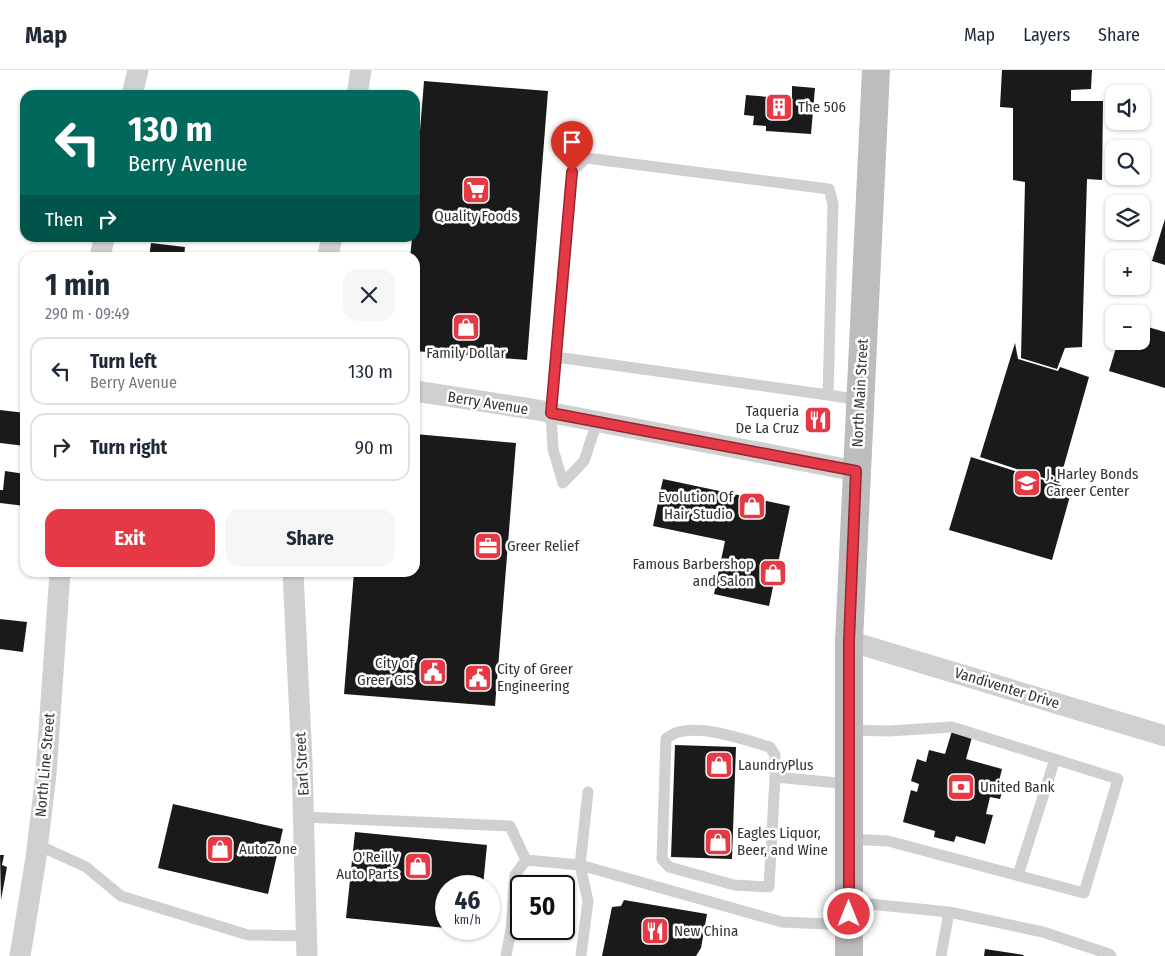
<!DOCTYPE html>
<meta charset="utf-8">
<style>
body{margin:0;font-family:"Fira Sans Condensed",sans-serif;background:#f6f6f7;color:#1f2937;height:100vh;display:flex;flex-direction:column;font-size:19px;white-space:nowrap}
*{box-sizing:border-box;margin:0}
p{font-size:16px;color:#747a83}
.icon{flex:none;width:28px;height:28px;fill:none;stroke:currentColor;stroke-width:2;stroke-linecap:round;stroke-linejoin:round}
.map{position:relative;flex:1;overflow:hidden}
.panel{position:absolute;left:20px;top:182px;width:400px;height:325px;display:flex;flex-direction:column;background:#fff;border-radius:15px;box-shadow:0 1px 4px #0004}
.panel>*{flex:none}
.top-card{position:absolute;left:20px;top:20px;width:400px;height:152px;border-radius:15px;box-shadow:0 1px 4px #0004;background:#00695c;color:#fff;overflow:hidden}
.tools{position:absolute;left:1105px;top:15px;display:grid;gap:10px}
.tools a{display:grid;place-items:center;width:45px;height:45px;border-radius:10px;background:#fff;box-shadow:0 1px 4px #0004;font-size:25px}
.speed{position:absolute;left:435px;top:805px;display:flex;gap:10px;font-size:25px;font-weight:700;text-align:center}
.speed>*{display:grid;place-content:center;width:65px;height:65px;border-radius:50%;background:#fff;box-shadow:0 1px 4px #0004;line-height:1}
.speed small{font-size:12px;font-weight:400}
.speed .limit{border:2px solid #111;border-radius:8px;background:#fff;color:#111}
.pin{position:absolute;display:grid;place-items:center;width:42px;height:42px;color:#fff;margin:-51px -21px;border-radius:50% 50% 50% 0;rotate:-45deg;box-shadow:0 0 5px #0007}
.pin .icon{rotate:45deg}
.me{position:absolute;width:55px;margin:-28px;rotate:0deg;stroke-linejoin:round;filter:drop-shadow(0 0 4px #0008)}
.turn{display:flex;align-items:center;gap:18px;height:105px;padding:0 25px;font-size:22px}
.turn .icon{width:65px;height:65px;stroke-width:2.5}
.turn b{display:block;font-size:35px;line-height:42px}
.then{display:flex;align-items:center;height:48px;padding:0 25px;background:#0003;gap:10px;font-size:19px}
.round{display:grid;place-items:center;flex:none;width:52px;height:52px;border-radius:15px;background:#f6f6f7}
.head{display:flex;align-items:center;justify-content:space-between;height:85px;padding:0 25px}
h1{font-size:30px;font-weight:700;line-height:38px}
.button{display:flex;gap:10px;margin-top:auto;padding:10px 25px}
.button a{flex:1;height:58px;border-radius:15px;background:#e63946;color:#fff;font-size:20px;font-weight:700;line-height:58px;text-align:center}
.button a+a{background:#f6f6f7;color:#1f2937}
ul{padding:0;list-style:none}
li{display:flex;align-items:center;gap:15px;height:68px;margin:0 10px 8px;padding:0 15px;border:2px solid #e0e1e3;border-radius:15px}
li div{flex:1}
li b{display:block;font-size:19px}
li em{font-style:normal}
header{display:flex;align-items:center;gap:30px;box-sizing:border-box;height:70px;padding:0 25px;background:#fff;border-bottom:1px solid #e0e1e3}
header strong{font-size:24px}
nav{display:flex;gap:28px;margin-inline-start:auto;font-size:18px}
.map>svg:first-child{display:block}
.building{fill:#1a1a1a}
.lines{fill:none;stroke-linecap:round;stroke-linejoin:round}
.service{stroke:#d0d0d0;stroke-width:11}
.minor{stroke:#d0d0d0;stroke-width:21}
.secondary{stroke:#bdbdbd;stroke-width:28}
.route-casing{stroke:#96252e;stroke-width:12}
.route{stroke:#e63946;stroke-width:9}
.labels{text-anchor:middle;stroke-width:5;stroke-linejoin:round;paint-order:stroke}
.poi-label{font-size:15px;fill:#333;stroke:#fff;text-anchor:start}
.street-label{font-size:15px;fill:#333;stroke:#fff}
</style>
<header>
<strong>Map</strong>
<nav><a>Map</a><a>Layers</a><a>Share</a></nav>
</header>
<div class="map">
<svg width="1165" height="886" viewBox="0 0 1165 886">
<rect width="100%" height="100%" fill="#fff"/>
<path class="building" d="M1002 0H1092L1091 19 1071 20V31H1103L1102 110 1087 109 1082 277 1065 278 1057 299 1021 288 1025 112 1013 110V38L1000 37Z
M424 11 548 21 527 290 415 281V188H410L412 168H415V124Z
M792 16 815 18 811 64 766 61V56L753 55 754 46 744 45 746 25 792 29Z
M1165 149V195L1152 191Z
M151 173 185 177 184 188H149Z
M1141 255 1165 262V318L1109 301 1118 271H1141Z
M1015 273 1018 289 1058 301 1060 297 1089 307 1059 413 980 387Z
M0 340 25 343V376L0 373Z
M415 364 516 373 495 636 344 624 354 502H415Z
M971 387 1072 419 1052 490 949 460Z
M5 401 25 404V436L0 433V420H3Z
M663 409 790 436 769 536 714 524 725 471 653 456Z
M0 549 27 552 23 582 0 579Z
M952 661 972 667 966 689 1002 699 999 711 1005 712 1000 729 990 727 986 744 993 745 985 774 956 766 954 772 934 767 935 761 903 752 911 720 917 722 919 714 911 711 917 689 926 692 929 680 945 684Z
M675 675 736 677 732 789 671 787Z
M173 734 283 759 268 824 158 798Z
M355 762 487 775 483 816H446V858L346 848Z
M0 785H4L2 795 7 797 1 830Z
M624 830 707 844 701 878 696 886H602L612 837 621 836Z
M985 879 1024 885 1023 886H984Z"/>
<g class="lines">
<path class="service" d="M556 287 828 325
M597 352 584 391 563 413 553 379 551 343 572 102 586 88 829 119 833 134 828 325 860 330
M775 707V685L770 677C744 670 687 648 666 669L662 789 669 797 734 815 769 817 775 707 849 714
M304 747 510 756 526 790
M849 769 888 771 1084 823 1118 709 952 657 889 661 849 660
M38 775 86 797 121 826 248 865 307 866
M1018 805 1055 689
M849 832 949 842 941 886
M949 842 1043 862 1109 884 1111 886
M506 886 511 859 515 805 526 790 580 795 782 852 849 855
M581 886 588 831 580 795 588 722"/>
<path class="minor" d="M132 25 138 0
M357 25 361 0
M100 188 104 168
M327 188 332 168
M415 321 532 339 856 401
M293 502 302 691 307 886
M849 571 1165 666
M20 886 36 788 46 704 60 502"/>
<path class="secondary" d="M849 886V571L876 0"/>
</g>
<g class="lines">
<g class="route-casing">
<path id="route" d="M572 102 551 343 856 401 849 571V844"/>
</g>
<use href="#route" class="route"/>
</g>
<defs>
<g id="building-square" transform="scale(1.4375)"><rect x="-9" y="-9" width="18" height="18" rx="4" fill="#e63946" stroke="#fff"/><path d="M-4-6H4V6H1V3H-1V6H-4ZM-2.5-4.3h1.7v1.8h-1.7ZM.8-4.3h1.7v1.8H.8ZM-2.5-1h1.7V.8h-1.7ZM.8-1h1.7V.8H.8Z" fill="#fff"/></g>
<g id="supermarket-square" transform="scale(1.4375)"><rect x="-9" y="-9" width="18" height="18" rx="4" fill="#e63946" stroke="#fff"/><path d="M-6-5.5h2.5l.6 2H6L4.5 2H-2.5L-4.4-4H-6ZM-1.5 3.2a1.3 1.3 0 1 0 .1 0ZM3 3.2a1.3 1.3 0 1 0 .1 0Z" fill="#fff"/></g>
<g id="shop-square" transform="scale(1.4375)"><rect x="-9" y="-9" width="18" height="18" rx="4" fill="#e63946" stroke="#fff"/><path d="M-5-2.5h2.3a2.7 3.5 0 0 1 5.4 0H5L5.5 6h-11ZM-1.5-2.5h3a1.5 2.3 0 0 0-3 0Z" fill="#fff"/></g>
<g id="restaurant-square" transform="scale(1.4375)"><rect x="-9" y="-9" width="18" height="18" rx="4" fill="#e63946" stroke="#fff"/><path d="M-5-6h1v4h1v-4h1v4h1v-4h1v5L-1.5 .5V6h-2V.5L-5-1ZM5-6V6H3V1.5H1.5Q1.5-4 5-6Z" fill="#fff"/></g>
<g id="school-square" transform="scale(1.4375)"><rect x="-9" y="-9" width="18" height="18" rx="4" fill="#e63946" stroke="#fff"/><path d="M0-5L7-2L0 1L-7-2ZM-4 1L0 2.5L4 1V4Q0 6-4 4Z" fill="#fff"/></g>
<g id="office-square" transform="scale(1.4375)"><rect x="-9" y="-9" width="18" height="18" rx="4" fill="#e63946" stroke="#fff"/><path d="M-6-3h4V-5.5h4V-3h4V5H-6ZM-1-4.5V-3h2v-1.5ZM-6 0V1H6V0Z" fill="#fff"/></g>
<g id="civic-square" transform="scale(1.4375)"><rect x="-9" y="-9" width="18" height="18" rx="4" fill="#e63946" stroke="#fff"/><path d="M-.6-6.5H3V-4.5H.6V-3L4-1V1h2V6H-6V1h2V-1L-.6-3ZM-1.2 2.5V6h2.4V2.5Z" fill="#fff"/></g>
<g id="bank-square" transform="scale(1.4375)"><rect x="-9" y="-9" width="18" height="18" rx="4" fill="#e63946" stroke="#fff"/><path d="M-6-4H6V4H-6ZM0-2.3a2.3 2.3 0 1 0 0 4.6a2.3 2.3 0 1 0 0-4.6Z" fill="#fff"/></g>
</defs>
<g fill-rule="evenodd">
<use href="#building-square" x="779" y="37"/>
<use href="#supermarket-square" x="476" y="120"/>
<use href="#shop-square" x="466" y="257"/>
<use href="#restaurant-square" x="818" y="350"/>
<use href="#school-square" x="1027" y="413"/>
<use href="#shop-square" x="752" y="436"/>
<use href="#office-square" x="488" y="476"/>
<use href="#shop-square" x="773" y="503"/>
<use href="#civic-square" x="433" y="602"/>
<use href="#civic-square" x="478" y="608"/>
<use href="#shop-square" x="719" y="695"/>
<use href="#bank-square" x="961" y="717"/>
<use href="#shop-square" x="718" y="772"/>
<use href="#shop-square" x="220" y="779"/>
<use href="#shop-square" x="418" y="796"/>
<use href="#restaurant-square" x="655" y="861"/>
</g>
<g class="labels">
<g class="poi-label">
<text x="798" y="42">The 506</text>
<text x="476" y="151" text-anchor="middle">Quality Foods</text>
<text x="466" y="288" text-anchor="middle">Family Dollar</text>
<text x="799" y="346" text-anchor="end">Taqueria<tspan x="799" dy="17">De La Cruz</tspan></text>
<text x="1046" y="409">J. Harley Bonds<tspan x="1046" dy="17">Career Center</tspan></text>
<text x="733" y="432" text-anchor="end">Evolution Of<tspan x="733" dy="17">Hair Studio</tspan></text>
<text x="507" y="481">Greer Relief</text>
<text x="754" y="499" text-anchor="end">Famous Barbershop<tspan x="754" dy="17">and Salon</tspan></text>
<text x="414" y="598" text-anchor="end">City of<tspan x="414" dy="17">Greer GIS</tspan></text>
<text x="497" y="604">City of Greer<tspan x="497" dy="17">Engineering</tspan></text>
<text x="738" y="700">LaundryPlus</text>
<text x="980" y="722">United Bank</text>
<text x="737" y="768">Eagles Liquor,<tspan x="737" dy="17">Beer, and Wine</tspan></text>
<text x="239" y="784">AutoZone</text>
<text x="399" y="792" text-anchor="end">O'Reilly<tspan x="399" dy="17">Auto Parts</tspan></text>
<text x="674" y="866">New China</text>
</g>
<g class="street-label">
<text transform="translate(860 323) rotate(-87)" y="5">North Main Street</text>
<text transform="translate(488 333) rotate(9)" y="5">Berry Avenue</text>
<text transform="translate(1007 618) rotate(17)" y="5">Vandiventer Drive</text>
<text transform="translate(302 694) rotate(-93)" y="5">Earl Street</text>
<text transform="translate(45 695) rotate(-85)" y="5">North Line Street</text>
</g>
</g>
</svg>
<div class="tools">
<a><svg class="icon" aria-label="sound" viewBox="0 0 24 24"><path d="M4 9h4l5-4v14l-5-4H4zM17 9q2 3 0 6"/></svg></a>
<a><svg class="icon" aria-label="search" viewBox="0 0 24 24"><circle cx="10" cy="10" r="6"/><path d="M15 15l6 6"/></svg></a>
<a><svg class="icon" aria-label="layers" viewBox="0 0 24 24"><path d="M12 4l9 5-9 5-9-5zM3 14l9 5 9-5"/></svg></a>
<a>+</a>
<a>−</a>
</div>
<div class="speed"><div>46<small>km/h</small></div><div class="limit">50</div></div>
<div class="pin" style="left:572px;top:102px;background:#d93025"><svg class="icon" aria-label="arrive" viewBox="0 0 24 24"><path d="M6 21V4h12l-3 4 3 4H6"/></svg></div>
<svg class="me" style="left:849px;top:844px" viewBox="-20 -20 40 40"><circle r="17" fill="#e63946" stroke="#fff" stroke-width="3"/><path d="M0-11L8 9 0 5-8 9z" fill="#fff"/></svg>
<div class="top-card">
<div class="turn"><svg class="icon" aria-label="left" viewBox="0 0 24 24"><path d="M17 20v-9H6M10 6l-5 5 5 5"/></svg><div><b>130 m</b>Berry Avenue</div></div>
<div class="then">Then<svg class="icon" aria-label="right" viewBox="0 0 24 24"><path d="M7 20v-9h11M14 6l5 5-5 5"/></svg></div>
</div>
<section class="panel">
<div class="head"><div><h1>1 min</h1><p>290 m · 09:49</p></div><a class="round"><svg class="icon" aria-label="close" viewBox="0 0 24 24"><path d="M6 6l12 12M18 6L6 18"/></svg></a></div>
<ul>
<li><svg class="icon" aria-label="left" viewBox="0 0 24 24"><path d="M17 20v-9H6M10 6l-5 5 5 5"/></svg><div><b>Turn left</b><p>Berry Avenue</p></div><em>130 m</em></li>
<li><svg class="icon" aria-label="right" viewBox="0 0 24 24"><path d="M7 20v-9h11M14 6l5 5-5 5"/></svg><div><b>Turn right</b></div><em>90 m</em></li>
</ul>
<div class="button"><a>Exit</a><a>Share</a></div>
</section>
</div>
